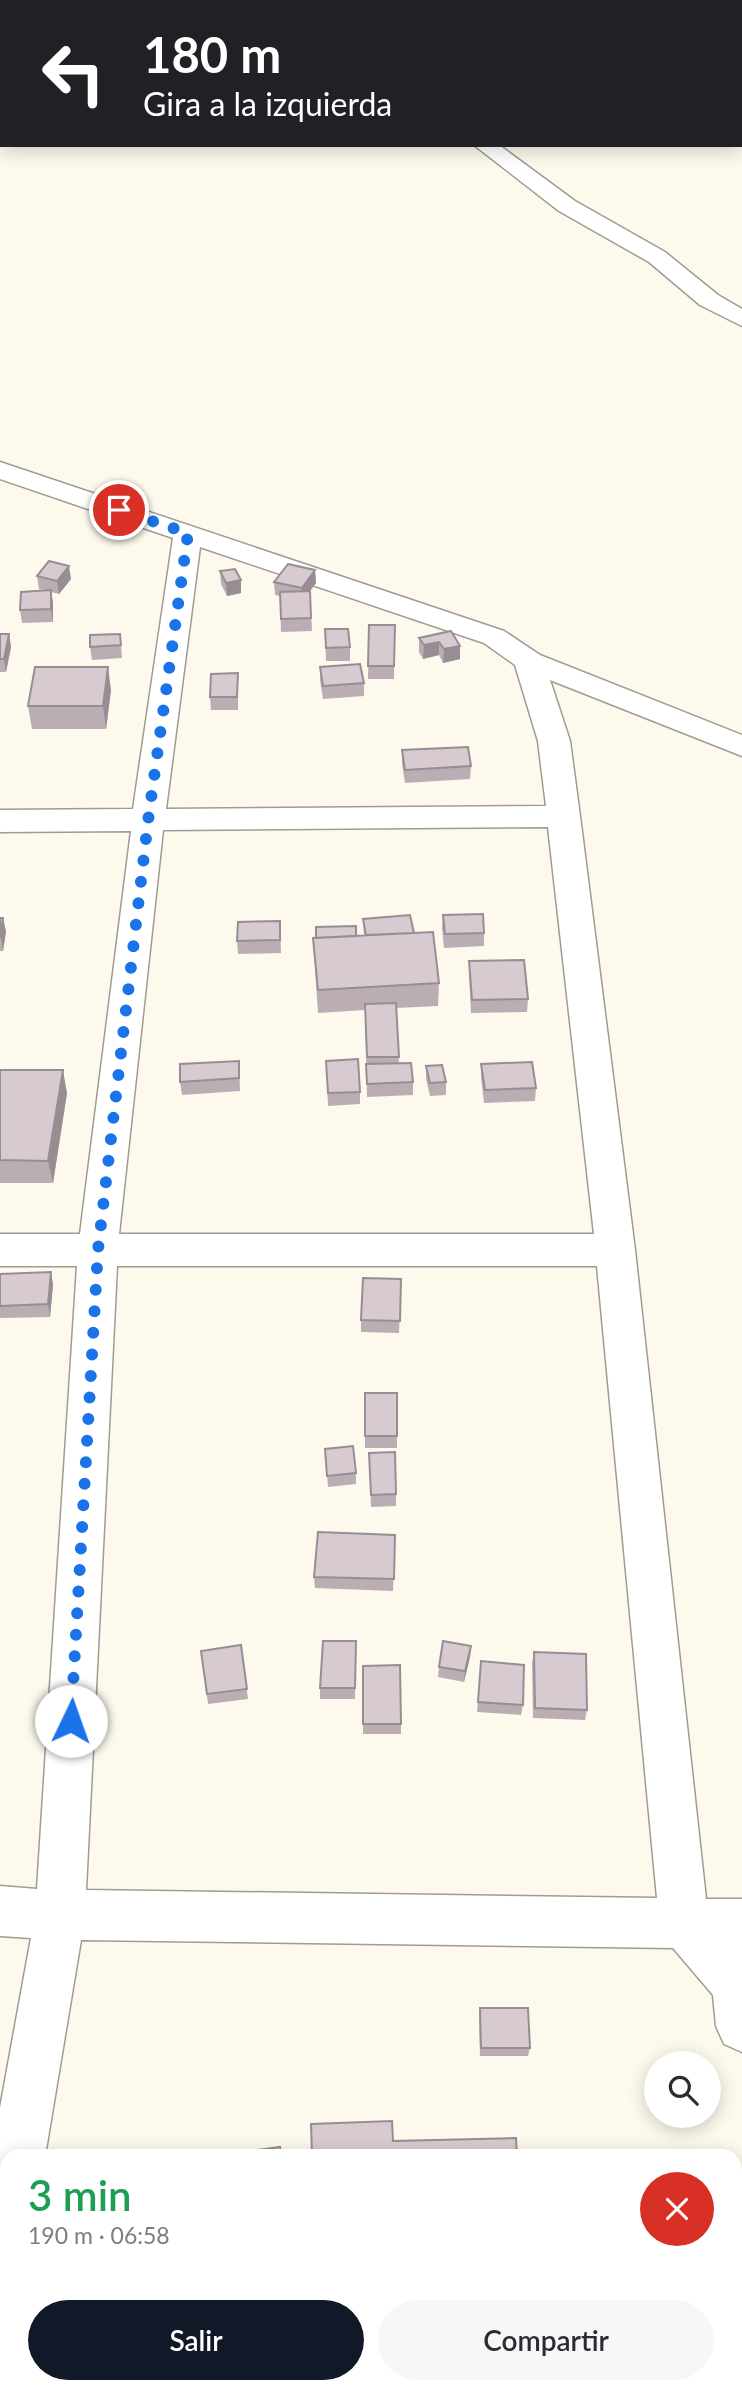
<!DOCTYPE html>
<html lang="es">
<meta charset="utf-8">
<style>
body{margin:0;font-family:Lato,sans-serif;background:#f7f7f7;color:#2b2b33;height:100vh;display:flex;flex-direction:column;font-size:26px;white-space:nowrap}
*{box-sizing:border-box;margin:0}
p{font-size:23px;color:#7c7c81}
.icon{flex:none;width:38px;height:38px;fill:none;stroke:currentColor;stroke-width:2;stroke-linecap:round;stroke-linejoin:round}
.map{position:relative;flex:1;overflow:hidden}
.panel{position:absolute;left:0px;top:2149px;width:742px;height:245px;display:flex;flex-direction:column;background:#fff;border-radius:21px 21px 0 0;box-shadow:0 4px 18px #0003}
.panel>*{flex:none}
.guide{position:absolute;left:0px;top:0px;width:742px;height:147px;box-shadow:0 4px 18px #0003;background:#202124;color:#fff;overflow:hidden}
.controls{position:absolute;left:644px;top:2051px;display:grid;gap:14px}
.controls a{display:grid;place-items:center;width:77px;height:77px;border-radius:50%;background:#fff;box-shadow:0 4px 18px #0003;font-size:35px}
.pin{position:absolute;display:grid;place-items:center;width:60px;height:60px;color:#fff;margin:-30px;border:4px solid #fff;border-radius:50%;box-shadow:0 2px 7px #0007}
.me{position:absolute;width:77px;margin:-38px;rotate:3deg;stroke-linejoin:round;filter:drop-shadow(0 0 5px #0008)}
.turn{display:flex;align-items:center;gap:24px;height:147px;padding:0 28px;font-size:32px}
.turn .icon{width:91px;height:91px;stroke-width:2.5}
.turn b{display:block;font-size:49px;line-height:60px}
.round{display:grid;place-items:center;flex:none;width:74px;height:74px;border-radius:37px;background:#f7f7f7}
.head{display:flex;align-items:center;justify-content:space-between;height:119px;padding:0 28px}
h1{font-size:42px;font-weight:600;line-height:52px;color:#1e9e55}
.cta{display:flex;gap:14px;margin-top:auto;padding:14px 28px}
.cta a{flex:1;height:80px;border-radius:42px;background:#111827;color:#fff;font-size:28px;font-weight:600;line-height:80px;text-align:center}
.cta a+a{background:#f7f7f7;color:#2b2b33}
.map>svg:first-child{display:block}
.lines{fill:none;stroke-linecap:round;stroke-linejoin:round}
.minor-casing{stroke:#a09c91;stroke-width:3}
.minor{fill:#fff;fill-rule:evenodd}
.wall{fill:#baaeb4}
.shaded-wall{fill:#978d92}
.building{fill:#d8cad1;stroke:#978d92;stroke-width:2}
.route{stroke:#1a73e8;stroke-width:12;stroke-dasharray:0 21.6}
</style>
<div class="map">
<svg width="742" height="2394" viewBox="0 0 742 2394">
<rect width="100%" height="100%" fill="#fdf9ed"/>
<g class="lines">
<g class="minor-casing">
<path id="minor" d="M303 0H323L302 2Z
M474 145H499L575 201 665 252 718 295 742 309V326L700 305 649 262 559 211Z
M0 462 504 631 540 655 742 735V756L550 680 570 741 580 816 635 1250 706 1899H742V2052L724 2044 716 2026 713 1995 673 1948 81 1940 45 2156H7V2178L0 2175V2108L31 1938 0 1936V1886L37 1889 77 1266H0V1234H80L131 831 0 832V810L133 809 173 538 0 479ZM200 547 484 643 515 665 538 741 546 806 166 809ZM548 827 594 1234H119L163 830ZM117 1266H597L657 1898 86 1890Z
M7 2190V2282L0 2285V2193Z"/>
</g>
<use href="#minor" class="minor"/>
</g>
<path class="wall" d="M315 570 316 583 310 591 312 631 281 632 280 596 275 595 274 582Z
M220 571 241 580V593L227 596 221 584Z
M37 576 71 579 59 594 51 592 53 603V622L22 623 20 610 45 590 39 589Z
M369 625H395L394 679H368Z
M325 629 350 647V661H326Z
M0 634H9L11 647 6 672H0Z
M120 634 122 658 92 660 90 647Z
M419 638 460 646V659L443 663 439 655 423 659 419 652Z
M320 667 364 683V696L323 699 320 680Z
M238 673V710H211L210 697Z
M111 690 106 729H32L28 706Z
M402 750 471 766 470 779 405 783 402 764Z
M443 915 484 933V946L444 948 442 928Z
M0 918 6 931 3 951H0Z
M363 919 414 933 439 983 438 1006 396 1008 399 1063 413 1082V1095L367 1097 365 1010 318 1013 313 938 364 936Z
M280 921 281 953 238 954 237 941Z
M469 961 528 999 527 1012 471 1013 469 974Z
M239 1061 240 1091 182 1095 180 1082Z
M326 1061 360 1092V1104L328 1106Z
M481 1064 536 1088 535 1101 484 1103 481 1077Z
M426 1066 446 1082V1095L430 1096 426 1079Z
M0 1070 67 1093 53 1183H0Z
M51 1272 53 1285 50 1317 0 1318V1274Z
M401 1279 399 1333 361 1332V1320Z
M365 1393 397 1436V1448H365Z
M325 1449 356 1473V1484L328 1487Z
M369 1453 396 1494V1506L371 1507Z
M395 1535 393 1591 315 1588 314 1577Z
M356 1641 355 1699H320V1688Z
M241 1645 248 1699 208 1704 201 1651Z
M471 1646 470 1657 464 1682 438 1677 439 1667Z
M534 1652 587 1710 585 1720 533 1718 532 1663Z
M481 1661 523 1705 521 1715 477 1712Z
M363 1666 401 1724V1734H363Z
M480 2008 530 2048 528 2056H480L479 2017Z"/>
<path class="shaded-wall" d="M69 566 71 579 59 594 57 581Z
M315 570 316 583 302 601V588Z
M241 580V593L227 596 226 583Z
M51 590 53 603V622L51 609Z
M9 634 11 647 6 672 4 659Z
M439 642V655L423 659 424 645Z
M460 646V659L443 663 444 649Z
M108 667 111 690 106 729 103 706Z
M3 918 6 931 3 951 1 938Z
M63 1070 67 1093 53 1183 48 1161Z
M51 1272 53 1285 50 1317 48 1304Z
M471 1646 470 1657 464 1682 465 1671Z"/>
<path class="building" d="M49 561 69 566 57 581 37 576Z
M288 564 315 570 302 588 274 582Z
M235 569 241 580 226 583 220 571Z
M51 590V609L20 610 21 592Z
M310 591 311 618 281 619 280 592Z
M369 625H395L394 666H368Z
M325 629H348L350 647 326 648Z
M451 631 460 646 444 649 439 642 424 645 419 638Z
M0 634H9L4 659H0Z
M120 634 121 645 90 647V635Z
M360 664 364 683 323 686 320 667Z
M35 667H108L103 706H28Z
M238 673 237 697H210L211 674Z
M468 747 471 766 405 770 402 750Z
M483 914 484 933 445 934 443 915Z
M410 915 414 933 366 935 363 919Z
M0 918H3L0 938Z
M280 921V940L237 941 238 922Z
M356 926V936L316 938V927Z
M433 932 439 983 318 990 313 938Z
M524 960 528 999 472 1000 469 961Z
M396 1003 399 1057H367L365 1004Z
M358 1059 360 1092 328 1093 326 1061Z
M239 1061V1078L180 1082V1064Z
M532 1062 536 1088 485 1090 481 1064Z
M411 1063 413 1082 367 1084 366 1064Z
M442 1065 446 1082 430 1083 426 1066Z
M0 1070H63L48 1161 0 1160Z
M51 1272 48 1304 0 1306V1274Z
M363 1278 401 1279 400 1321 361 1320Z
M365 1393H397V1436H365Z
M353 1446 356 1473 327 1476 325 1449Z
M395 1452 396 1494 371 1495 369 1453Z
M318 1532 395 1535 394 1579 314 1577Z
M323 1641H356L355 1688H320Z
M443 1641 471 1646 465 1671 439 1667Z
M241 1645 247 1689 207 1694 201 1651Z
M534 1652 586 1654 587 1710 535 1708Z
M481 1661 524 1665 523 1705 478 1702Z
M400 1665 401 1724H363V1666Z
M480 2008H528L530 2048H481Z
M392 2121 393 2141 516 2138 517 2156H312L311 2124Z
M280 2147 281 2156H212Z
M200 2387H248V2394H200Z
M341 2387H393V2394H341Z"/>
<g class="lines">
<path class="route" d="M71 1721 98 1250 148 821 188 533 119 510"/>
</g>
</svg>
<div class="controls">
<a><svg class="icon" aria-label="search" viewBox="0 0 24 24"><circle cx="10" cy="10" r="6"/><path d="M15 15l6 6"/></svg></a>
</div>
<div class="pin" style="left:119px;top:510px;background:#d93025"><svg class="icon" aria-label="arrive" viewBox="0 0 24 24"><path d="M6 21V4h12l-3 4 3 4H6"/></svg></div>
<svg class="me" style="left:71px;top:1721px" viewBox="-20 -20 40 40"><circle r="19" fill="#fff"/><path d="M0-13L10 11 0 6-10 11z" fill="#1a73e8"/></svg>
<div class="guide">
<div class="turn"><svg class="icon" aria-label="left" viewBox="0 0 24 24"><path d="M17 20v-9H6M10 6l-5 5 5 5"/></svg><div><b>180 m</b>Gira a la izquierda</div></div>
</div>
<section class="panel">
<div class="head"><div><h1>3 min</h1><p>190 m · 06:58</p></div><a class="round" style="background:#d93025;color:#fff"><svg class="icon" aria-label="close" viewBox="0 0 24 24"><path d="M6 6l12 12M18 6L6 18"/></svg></a></div>
<div class="cta"><a>Salir</a><a>Compartir</a></div>
</section>
</div>
